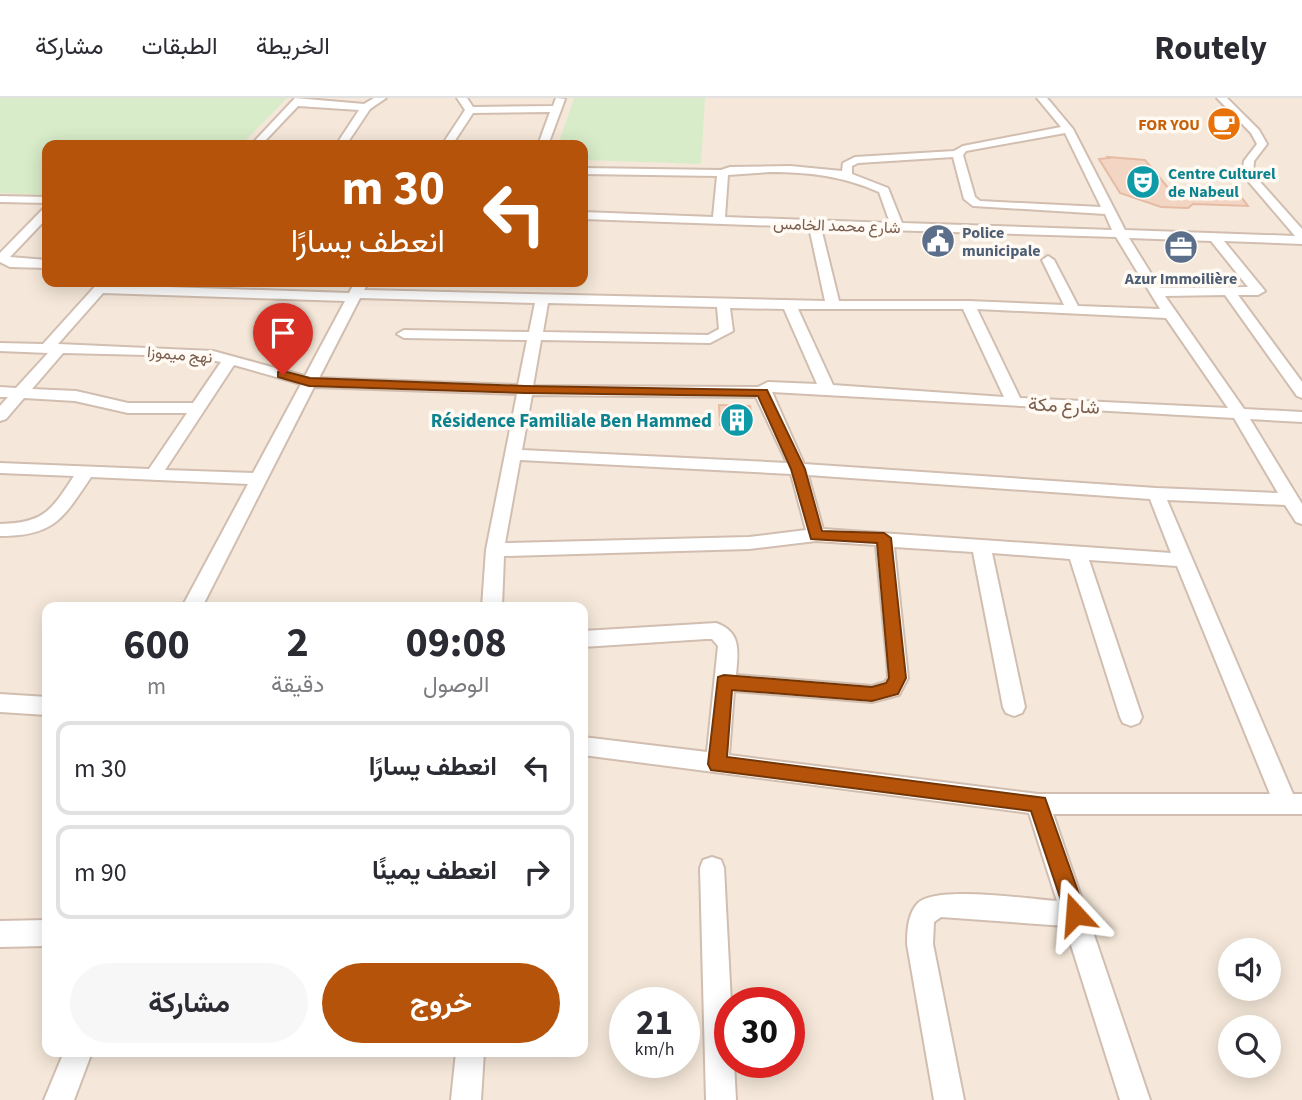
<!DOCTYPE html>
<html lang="ar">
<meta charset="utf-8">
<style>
body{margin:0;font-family:"Source Sans 3",Vazirmatn,sans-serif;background:#f7f7f7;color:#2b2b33;direction:rtl;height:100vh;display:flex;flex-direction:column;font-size:26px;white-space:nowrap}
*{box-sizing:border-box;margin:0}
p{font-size:23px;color:#7c7c81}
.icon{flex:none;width:38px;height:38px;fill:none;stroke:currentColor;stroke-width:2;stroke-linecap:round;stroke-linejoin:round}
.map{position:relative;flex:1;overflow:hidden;direction:ltr}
.details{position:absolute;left:42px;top:504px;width:546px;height:455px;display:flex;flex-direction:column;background:#fff;border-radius:14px;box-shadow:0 4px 18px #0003;direction:rtl}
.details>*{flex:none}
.top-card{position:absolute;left:42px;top:42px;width:546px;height:147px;border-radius:14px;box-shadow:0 4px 18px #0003;direction:rtl;background:#b45309;color:#fff;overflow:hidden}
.tools{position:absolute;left:1218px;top:840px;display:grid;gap:14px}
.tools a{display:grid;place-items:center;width:63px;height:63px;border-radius:50%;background:#fff;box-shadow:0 4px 18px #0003;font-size:35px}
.speed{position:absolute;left:609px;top:889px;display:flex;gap:14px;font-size:35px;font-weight:700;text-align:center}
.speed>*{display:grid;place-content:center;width:91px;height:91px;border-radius:50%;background:#fff;box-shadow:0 4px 18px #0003;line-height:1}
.speed small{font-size:18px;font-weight:400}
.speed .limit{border:10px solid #d22;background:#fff;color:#111}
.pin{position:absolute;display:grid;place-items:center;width:60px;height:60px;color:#fff;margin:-72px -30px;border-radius:50% 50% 50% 0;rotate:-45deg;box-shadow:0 0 7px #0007}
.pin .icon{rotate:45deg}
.me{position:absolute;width:77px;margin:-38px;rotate:341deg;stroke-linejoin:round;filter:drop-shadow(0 0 5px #0008)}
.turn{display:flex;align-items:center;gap:24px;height:147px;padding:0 28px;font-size:32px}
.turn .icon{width:91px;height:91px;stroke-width:2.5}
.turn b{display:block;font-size:49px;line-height:60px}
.eta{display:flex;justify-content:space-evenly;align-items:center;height:119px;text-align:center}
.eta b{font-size:42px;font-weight:700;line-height:49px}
.cta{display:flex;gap:14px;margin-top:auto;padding:14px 28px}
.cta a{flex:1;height:80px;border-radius:42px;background:#b45309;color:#fff;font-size:28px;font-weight:700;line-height:80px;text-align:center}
.cta a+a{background:#f7f7f7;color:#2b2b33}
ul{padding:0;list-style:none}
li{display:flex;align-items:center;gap:21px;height:94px;margin:0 14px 10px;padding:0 14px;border:4px solid #e1e1e2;border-radius:14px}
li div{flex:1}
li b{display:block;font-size:26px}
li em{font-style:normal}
header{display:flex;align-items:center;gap:42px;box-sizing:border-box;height:98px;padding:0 35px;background:#fff;border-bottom:2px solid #e1e1e2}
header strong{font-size:33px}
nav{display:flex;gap:38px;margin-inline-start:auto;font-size:24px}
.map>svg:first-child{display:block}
.residential{fill:#f5e8da;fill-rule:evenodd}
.green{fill:#d8ecc9}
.building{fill:#f3d5c3;stroke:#e6bba3;stroke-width:2}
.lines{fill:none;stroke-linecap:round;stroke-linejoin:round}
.minor-casing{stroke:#d1beb0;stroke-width:4}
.minor{fill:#fff;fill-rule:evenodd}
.route{fill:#b45309;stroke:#753606;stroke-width:2}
.labels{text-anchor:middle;stroke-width:7;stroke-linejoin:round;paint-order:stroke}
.far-food-label{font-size:16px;font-weight:bold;fill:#c56008;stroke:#fffaf3;text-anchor:end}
.far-culture-label{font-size:16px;font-weight:bold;fill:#0d838f;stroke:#fffaf3;text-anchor:start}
.far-street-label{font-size:16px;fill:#7a5c4d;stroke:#fffaf3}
.far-service-label{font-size:16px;font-weight:bold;fill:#4e5e75;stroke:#fffaf3;text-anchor:start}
.street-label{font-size:19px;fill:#7a5c4d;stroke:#fffaf3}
.culture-label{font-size:19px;font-weight:bold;fill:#0d838f;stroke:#fffaf3;text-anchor:end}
</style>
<header>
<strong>Routely</strong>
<nav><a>الخريطة</a><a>الطبقات</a><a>مشاركة</a></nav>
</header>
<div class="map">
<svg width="1302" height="1002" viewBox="0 0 1302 1002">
<rect width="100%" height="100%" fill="#fdf6ec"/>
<path class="residential" d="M0 0H1302V1002H0ZM47 47H583V184H47ZM47 509H583V954H47ZM1230 852H1269V891H1230ZM625 905H684V964H625ZM730 905H789V964H730ZM1230 929H1269V968H1230Z"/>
<path class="green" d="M0 0H287L241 47H47V97L0 95Z
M574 0H705L701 66 583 62V47H558Z"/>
<path class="building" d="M1108 59 1145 62 1169 91H1191L1195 89 1235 91 1248 108 1193 106 1188 110 1161 109 1120 95 1099 61 1109 60Z
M719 307 750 308 753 327H720Z"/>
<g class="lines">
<g class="minor-casing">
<path id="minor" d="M295 0 364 6 374 0H386L370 11 346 47H336L359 12 298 8 261 47H251Z
M457 0H467L473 9 553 8 556 0 565 1 548 47H538L550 14 473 15 452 47H442L465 12Z
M1037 0H1047L1073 31 1125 132 1295 138 1242 76 1244 63 1257 46 1251 35 1217 0H1227L1259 32 1267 46 1254 63 1253 76 1302 131V146L1224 143 1265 193 1258 197H1238L1302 284V300L1297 298 1225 197 1165 198 1244 311 1302 314V324L1250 321 1302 406V426L1296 424 1285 407 1167 402 1293 696H1302V716H1053L1150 1002H1120L1065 828 941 819 934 824 933 846 964 1002H934L907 846C907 832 908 815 918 805 936 787 1029 801 1057 803L1029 715 583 657V639L707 654 718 548 712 541H706L583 549V533L716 525C742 534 738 554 736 577L872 588 885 584 888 580 887 562 876 447 816 443 749 451 504 458 502 509H482L486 452 517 296 314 289 202 509H182L248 386 91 379C63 421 54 438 0 438V426C44 425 51 413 74 378L0 375V365L149 371 187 315H128L75 303 24 300 6 321 0 323V308L8 299H0V289L16 290 48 255 0 253V245L43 246 99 184H112L110 187 349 195 355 184H363L367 187 364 192 825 203 809 129 583 121V114L713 119 717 78 583 76V70L721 72 730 69 790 68 842 73 843 65 855 59 954 53 963 48 1061 29ZM1065 35 1101 109 980 103 975 99 963 57 966 53ZM953 59 964 101 973 108 1105 116 1112 132 902 125 888 90 852 76V68L858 65ZM770 74C809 74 843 78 879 94L890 125 725 119 728 77ZM821 130 1116 139 1160 211 1078 208 1054 162 1048 158 1042 162 1064 207 968 203H839ZM1129 140 1211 143 1248 189 1160 190ZM103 195 345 203 305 278 213 253 58 246ZM360 200 535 205 529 234 404 232 397 236 404 240 527 242 518 287 319 280ZM548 205 717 209 719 231 708 237 543 234ZM730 210 784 211 817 286 768 284 758 289 533 288 541 242 710 245 733 233ZM798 211H963L1004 299 833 287ZM977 211 1166 220 1228 310 1020 300ZM63 255 189 258 221 264 193 305H128L76 293 32 291ZM234 267 301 286 253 375 165 372ZM772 294 1234 320 1278 395 1156 390 804 366ZM532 297 756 299 787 365 522 352ZM520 362 791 376 806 432 749 439 505 445ZM808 377 1150 401 1171 455 823 431ZM894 449 973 454 1003 609 1006 615 1014 618 1022 615 1025 609 992 455 1070 461 1120 619 1123 625 1131 628 1139 625 1142 619 1089 462 1177 468 1270 696H1038L729 657 734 593 872 604 899 597 908 580Z
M0 98 47 99V105L0 104Z
M47 109V120L10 159 47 162V170L10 169 0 164V155L43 111Z
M0 596 47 599V617L0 614Z
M712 759 721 762 724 770 731 905 730 964H734L736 1002H706L700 770 703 762Z
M47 822V848L0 849V823Z
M64 954H92L74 1002H44Z
M456 954H484L481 1002H451Z"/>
</g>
<use href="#minor" class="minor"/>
</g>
<path class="route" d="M283 273 310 280 525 288 767 292 805 371 822 433 884 435 891 440 906 580 898 596 872 603 732 592 727 659 1045 700 1086 816 1083 823 1075 826 1068 823 1031 713 711 672 708 666 718 579 724 577 872 589 886 585 889 580 877 445 811 441 791 371 758 298 525 295 309 288 278 279V274Z"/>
<defs>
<g id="cafe-disc" transform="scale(1.75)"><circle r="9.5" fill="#e8710a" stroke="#fffaf3"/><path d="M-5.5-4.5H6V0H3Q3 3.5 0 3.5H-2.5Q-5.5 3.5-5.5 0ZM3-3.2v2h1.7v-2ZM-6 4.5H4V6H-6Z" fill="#fff"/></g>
<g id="theatre-disc" transform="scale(1.75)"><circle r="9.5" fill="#0f9aa8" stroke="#fffaf3"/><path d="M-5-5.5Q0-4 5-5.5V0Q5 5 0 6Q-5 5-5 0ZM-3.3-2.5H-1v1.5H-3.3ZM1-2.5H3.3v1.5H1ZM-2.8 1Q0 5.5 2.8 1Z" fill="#fff"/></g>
<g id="civic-disc" transform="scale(1.75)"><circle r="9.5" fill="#5c6f8a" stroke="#fffaf3"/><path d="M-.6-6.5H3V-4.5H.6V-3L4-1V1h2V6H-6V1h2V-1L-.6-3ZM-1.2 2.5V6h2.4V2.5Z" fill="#fff"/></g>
<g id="office-disc" transform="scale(1.75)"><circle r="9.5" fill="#5c6f8a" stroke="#fffaf3"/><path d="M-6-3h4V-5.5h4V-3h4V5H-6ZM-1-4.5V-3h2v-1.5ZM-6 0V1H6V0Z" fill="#fff"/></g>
<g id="building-disc" transform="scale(1.75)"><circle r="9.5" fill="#0f9aa8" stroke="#fffaf3"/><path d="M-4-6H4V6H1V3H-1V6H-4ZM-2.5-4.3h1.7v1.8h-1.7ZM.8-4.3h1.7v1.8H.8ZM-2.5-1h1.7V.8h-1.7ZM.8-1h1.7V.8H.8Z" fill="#fff"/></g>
</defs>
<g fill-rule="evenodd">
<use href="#cafe-disc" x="1224" y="26"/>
<use href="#theatre-disc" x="1143" y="84"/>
<use href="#civic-disc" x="938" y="143"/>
<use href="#office-disc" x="1181" y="149"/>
<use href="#building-disc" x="737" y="322"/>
</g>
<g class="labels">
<g class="far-food-label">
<text x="1200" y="32">FOR YOU</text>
</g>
<g class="far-culture-label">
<text x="1168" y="81">Centre Culturel<tspan x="1168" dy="18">de Nabeul</tspan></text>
</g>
<g class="far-street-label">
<text transform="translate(837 127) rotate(2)" y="6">شارع محمد الخامس</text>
<text transform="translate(180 256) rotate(5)" y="6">نهج ميموزا</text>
</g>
<g class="far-service-label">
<text x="962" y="140">Police<tspan x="962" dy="18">municipale</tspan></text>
<text x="1181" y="186" text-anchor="middle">Azur Immoilière</text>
</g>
<g class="street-label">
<text transform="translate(1064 307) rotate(3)" y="7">شارع مكة</text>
</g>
<g class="culture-label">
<text x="712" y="329">Résidence Familiale Ben Hammed</text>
</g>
</g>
</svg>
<div class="tools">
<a><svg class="icon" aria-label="sound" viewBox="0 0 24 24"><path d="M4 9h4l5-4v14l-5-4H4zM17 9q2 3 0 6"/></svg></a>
<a><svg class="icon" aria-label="search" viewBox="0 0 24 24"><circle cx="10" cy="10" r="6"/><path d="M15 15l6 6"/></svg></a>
</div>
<div class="speed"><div>21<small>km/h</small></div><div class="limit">30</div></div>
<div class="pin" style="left:283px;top:277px;background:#d93025"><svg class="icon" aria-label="arrive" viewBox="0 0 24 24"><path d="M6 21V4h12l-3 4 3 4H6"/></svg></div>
<svg class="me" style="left:1075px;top:816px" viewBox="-20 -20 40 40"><path d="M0-17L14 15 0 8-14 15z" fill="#b45309" stroke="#fff" stroke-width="4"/></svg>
<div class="top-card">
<div class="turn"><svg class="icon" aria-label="left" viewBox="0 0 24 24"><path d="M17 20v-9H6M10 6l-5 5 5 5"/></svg><div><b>30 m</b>انعطف يسارًا</div></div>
</div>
<section class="details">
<div class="eta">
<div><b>09:08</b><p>الوصول</p></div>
<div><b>2</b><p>دقيقة</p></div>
<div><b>600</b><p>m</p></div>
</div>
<ul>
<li><svg class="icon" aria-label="left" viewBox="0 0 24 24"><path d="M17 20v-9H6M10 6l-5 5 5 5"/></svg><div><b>انعطف يسارًا</b></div><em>30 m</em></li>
<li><svg class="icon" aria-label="right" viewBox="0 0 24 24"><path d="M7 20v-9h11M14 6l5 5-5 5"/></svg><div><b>انعطف يمينًا</b></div><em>90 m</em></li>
</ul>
<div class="cta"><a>خروج</a><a>مشاركة</a></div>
</section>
</div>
